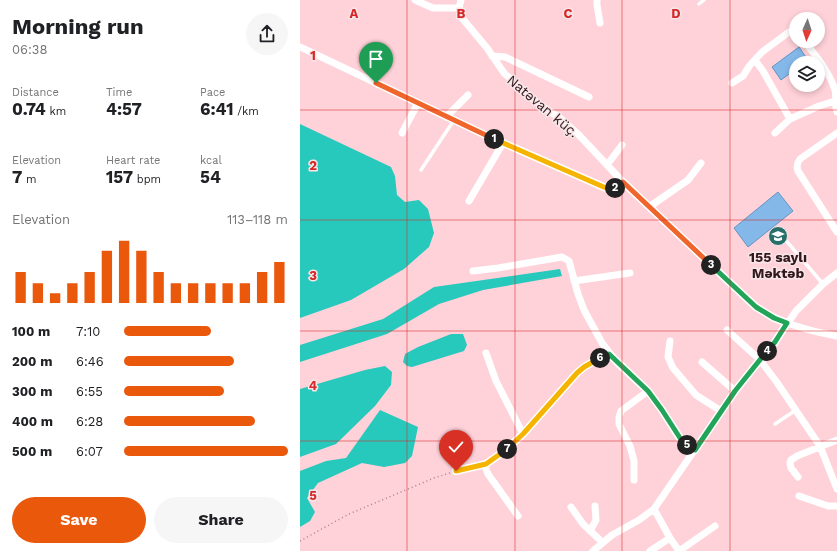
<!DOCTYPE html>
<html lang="en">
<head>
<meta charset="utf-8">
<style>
	:root { --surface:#fff; --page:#f6f6f6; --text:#202124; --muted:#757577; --accent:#ea580c }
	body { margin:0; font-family:"Work Sans",sans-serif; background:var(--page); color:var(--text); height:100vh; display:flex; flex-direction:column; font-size:15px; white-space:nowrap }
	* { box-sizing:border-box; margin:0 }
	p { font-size:13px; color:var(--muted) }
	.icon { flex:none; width:22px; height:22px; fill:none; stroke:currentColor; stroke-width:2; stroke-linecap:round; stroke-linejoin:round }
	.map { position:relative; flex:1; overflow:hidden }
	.panel { display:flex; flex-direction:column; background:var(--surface); width:300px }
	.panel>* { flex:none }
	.needle { width:26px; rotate:183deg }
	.fabs { position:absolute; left:489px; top:12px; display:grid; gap:8px }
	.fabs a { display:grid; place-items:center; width:36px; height:36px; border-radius:50%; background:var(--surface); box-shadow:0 2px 6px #0003; font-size:20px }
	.pin { position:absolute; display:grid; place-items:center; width:34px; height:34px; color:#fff; margin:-41px -17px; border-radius:50% 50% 50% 0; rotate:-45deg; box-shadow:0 0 4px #0007 }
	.pin .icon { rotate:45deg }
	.km { position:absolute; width:20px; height:20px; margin:-10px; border-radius:50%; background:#222; color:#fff; font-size:11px; line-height:20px; text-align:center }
	.round { display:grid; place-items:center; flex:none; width:42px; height:42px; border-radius:21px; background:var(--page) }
	.overview { display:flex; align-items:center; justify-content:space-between; height:68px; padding:0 12px }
	h1 { font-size:22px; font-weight:700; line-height:30px }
	.figures { display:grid; grid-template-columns:repeat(3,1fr); gap:6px; height:68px; padding:4px 12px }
	.figures div { display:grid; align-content:center }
	.figures b { font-size:17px; font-weight:700 }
	.figures small { font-size:11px; font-weight:400 }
	.figures p { font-size:11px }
	.chart { height:112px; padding:8px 12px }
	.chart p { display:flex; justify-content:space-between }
	.chart svg { width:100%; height:72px; margin-top:4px; stroke:var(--accent); stroke-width:6 }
	.action { display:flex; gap:8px; margin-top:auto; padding:8px 12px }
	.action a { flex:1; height:46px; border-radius:24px; background:var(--accent); color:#fff; font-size:16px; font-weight:700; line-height:46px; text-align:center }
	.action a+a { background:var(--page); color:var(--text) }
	ul { padding:0 12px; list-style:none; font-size:13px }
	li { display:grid; grid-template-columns:64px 48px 1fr; align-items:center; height:30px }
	li i { height:10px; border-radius:5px; background:var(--accent) }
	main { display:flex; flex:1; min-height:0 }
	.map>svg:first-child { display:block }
	.water { fill:#27c9bd }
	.building { fill:#84b8e8; stroke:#6395c3 }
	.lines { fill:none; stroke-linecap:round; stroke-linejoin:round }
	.path { stroke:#a98289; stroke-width:1.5; stroke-dasharray:1 3; stroke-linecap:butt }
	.lane { stroke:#fff; stroke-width:3.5 }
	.street { stroke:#fff; stroke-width:7 }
	.split-1-casing { stroke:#fff; stroke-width:8 }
	.split-2-casing { stroke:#fff; stroke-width:8 }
	.split-3-casing { stroke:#fff; stroke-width:8 }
	.split-4-casing { stroke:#fff; stroke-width:8 }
	.split-5-casing { stroke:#fff; stroke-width:8 }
	.split-6-casing { stroke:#fff; stroke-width:8 }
	.split-7-casing { stroke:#fff; stroke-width:8 }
	.split-8-casing { stroke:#fff; stroke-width:8 }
	.split-1 { stroke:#f0652b; stroke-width:5 }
	.split-2 { stroke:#f5b400; stroke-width:5 }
	.split-3 { stroke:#f0652b; stroke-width:5 }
	.split-4 { stroke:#22a559; stroke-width:5 }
	.split-5 { stroke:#22a559; stroke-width:5 }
	.split-6 { stroke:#22a559; stroke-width:5 }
	.split-7 { stroke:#f5b400; stroke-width:5 }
	.split-8 { stroke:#f5b400; stroke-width:5 }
	.grid { fill:none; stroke:#d62828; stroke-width:1; stroke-opacity:0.55 }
	.labels { text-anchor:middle; stroke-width:3; stroke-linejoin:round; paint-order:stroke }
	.street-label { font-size:14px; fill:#33171d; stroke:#f7e7e9 }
	.poi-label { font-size:14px; font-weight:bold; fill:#33171d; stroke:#f7e7e9 }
	.grid-label { font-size:13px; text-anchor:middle; font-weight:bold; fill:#d62828; stroke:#f7e7e9; stroke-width:3; stroke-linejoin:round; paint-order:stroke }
</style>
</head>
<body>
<main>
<section class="panel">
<div class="overview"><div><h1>Morning run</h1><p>06:38</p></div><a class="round"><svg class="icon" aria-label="share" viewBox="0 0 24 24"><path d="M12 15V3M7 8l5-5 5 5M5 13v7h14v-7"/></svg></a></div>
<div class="figures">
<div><p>Distance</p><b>0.74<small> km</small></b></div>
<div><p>Time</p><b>4:57</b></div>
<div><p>Pace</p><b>6:41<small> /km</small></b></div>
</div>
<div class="figures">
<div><p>Elevation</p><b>7<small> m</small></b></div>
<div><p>Heart rate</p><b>157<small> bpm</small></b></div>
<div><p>kcal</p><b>54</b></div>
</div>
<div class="chart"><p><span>Elevation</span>113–118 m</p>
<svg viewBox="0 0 160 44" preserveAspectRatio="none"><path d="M5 44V25M15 44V32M25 44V38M35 44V32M45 44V25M55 44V12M65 44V6M75 44V12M85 44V25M95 44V32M105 44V32M115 44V32M125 44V32M135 44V32M145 44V25M155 44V19"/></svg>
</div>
<ul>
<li><b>100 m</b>7:10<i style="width:53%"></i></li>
<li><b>200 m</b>6:46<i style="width:67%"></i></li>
<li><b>300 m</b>6:55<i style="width:61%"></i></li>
<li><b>400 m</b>6:28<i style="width:80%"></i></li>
<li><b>500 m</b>6:07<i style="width:100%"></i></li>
</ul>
<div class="action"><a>Save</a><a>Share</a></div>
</section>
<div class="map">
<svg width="537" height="551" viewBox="0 0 537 551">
	<rect width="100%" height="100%" fill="#ffd1d8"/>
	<path class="water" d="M0,124l91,43 4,9 2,19 8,7 14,-2 9,9 6,24 -5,14 -25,22 -53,31 -51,18z
		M260,269l2,7 -79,14 -44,14 -52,30 -87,28v-17l83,-26 51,-32z
		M151,334h12l4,11 -3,6 -52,16 -5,-1 -4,-4 2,-8 13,-7z
		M85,366l7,6 -1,13 -16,21 -39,38 -36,13v-68l65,-19z
		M80,410l38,17 -6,29 -7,7 -21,4 -22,-4 -44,20 -11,15 8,14 -5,9 -10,6v-56l26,-10 20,-3z"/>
	<path class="building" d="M499,47l9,13 -4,3h-8v6l-15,11 -9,-13z
		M478,192l15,19 -45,36 -14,-19z"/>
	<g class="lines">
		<path class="path" d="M0,541l49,-27 85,-36 22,-7 22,-5"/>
		<path class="lane" d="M399,4l5,-4
			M493,81l3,-2
			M121,170l33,-50
			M483,237l40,47
			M475,424l21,-14"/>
		<path class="street" d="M115,0l18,8h26
			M161,0l-2,8 3,10 25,30 17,25 36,32 20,13 18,16 45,48 133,125c24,16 52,24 81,29
			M297,0v5l3,18
			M504,41c12,15 25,30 31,49 2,7 -1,14 2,22
			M0,47l181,86 125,55 7,1 10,-7
			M192,56l13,1 84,40
			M455,60l8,11 27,48 29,-13 16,-5
			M432,83l11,-7 7,-11 12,-13 27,-20 7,1
			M146,117l22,-22
			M102,133l16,-30
			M475,133l15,-14
			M537,133l-37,26c-3,4 -4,7 -2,12l39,61
			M307,165l15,-20
			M169,201l34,-58
			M349,207l39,-27 13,-17
			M173,271l25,-3 64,-11 7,4 9,33 6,16 18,33 17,22 29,26 14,19 17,28 16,11
			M274,281l56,-8
			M427,330l33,30 16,21 44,65 17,43
			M370,341l-2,16 5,11 23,27 25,16
			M186,353l10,28 27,53
			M402,362l33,29
			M498,477l-7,-9 -1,-5 1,-3 6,-4 40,-16
			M334,480v-19l-4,-15 -11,-22v-7l2,-6 27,-20
			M499,496l29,10h9
			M271,507l12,17 19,18
			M354,509l16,29 9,13
			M218,516l-30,-42 -2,-5v-5l18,-12 19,-18 54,-61 7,-6 25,-13
			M290,531l6,-11 -1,-14
			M293,551l19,-16 27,-15 15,-11 81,-118 40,-49 21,-31 27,-27 14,-11
			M350,551l20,-13
			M379,551l36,-25"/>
	</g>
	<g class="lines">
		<g class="split-1-casing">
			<path id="split-1" d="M76,83l118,56"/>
		</g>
		<g class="split-2-casing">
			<path id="split-2" d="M194,139l112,49h9"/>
		</g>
		<g class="split-3-casing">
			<path id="split-3" d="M315,188l8,-6 88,83"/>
		</g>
		<g class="split-4-casing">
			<path id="split-4" d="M411,265l45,42 18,11 13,5 -12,19 -8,9"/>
		</g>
		<g class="split-5-casing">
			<path id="split-5" d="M387,445l8,5 40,-59 32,-40"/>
		</g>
		<g class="split-6-casing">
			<path id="split-6" d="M300,358l9,-4 39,37 14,19 18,28 7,7"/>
		</g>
		<g class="split-7-casing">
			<path id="split-7" d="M207,449l16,-15 54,-61 7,-6 16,-9"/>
		</g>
		<g class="split-8-casing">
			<path id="split-8" d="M156,471l30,-7 21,-15"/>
		</g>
		<use href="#split-1" class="split-1"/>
		<use href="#split-2" class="split-2"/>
		<use href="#split-3" class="split-3"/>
		<use href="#split-4" class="split-4"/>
		<use href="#split-5" class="split-5"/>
		<use href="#split-6" class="split-6"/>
		<use href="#split-7" class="split-7"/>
		<use href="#split-8" class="split-8"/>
	</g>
	<path class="grid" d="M107,0v551M215,0v551M322,0v551M430,0v551M0,110h537M0,220h537M0,331h537M0,441h537"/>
	<defs>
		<g id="school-disc" transform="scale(1)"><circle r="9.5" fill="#27706a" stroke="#f7e7e9"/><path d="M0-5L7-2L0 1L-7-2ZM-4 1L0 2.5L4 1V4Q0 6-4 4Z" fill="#fff"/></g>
	</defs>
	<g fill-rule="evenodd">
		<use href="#school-disc" x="478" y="236"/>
	</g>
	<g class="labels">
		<g class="street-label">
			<text transform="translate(243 106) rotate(40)" y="5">Natəvan küç.</text>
		</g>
		<g class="poi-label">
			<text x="478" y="262">155 saylı<tspan x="478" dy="16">Məktəb</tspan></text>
		</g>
	</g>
	<g class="grid-label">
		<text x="54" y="18">A</text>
		<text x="161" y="18">B</text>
		<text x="268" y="18">C</text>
		<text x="376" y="18">D</text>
		<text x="13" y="60">1</text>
		<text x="13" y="170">2</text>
		<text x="13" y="280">3</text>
		<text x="13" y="390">4</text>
		<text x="13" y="500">5</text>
	</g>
</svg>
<div class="fabs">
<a><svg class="needle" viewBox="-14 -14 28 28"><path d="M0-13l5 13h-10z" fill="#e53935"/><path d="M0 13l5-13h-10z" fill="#757577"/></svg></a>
<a><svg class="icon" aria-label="layers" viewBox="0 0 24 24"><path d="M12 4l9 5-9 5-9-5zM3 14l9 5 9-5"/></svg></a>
</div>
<div class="pin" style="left:76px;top:83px;background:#1e9e55"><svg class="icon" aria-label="arrive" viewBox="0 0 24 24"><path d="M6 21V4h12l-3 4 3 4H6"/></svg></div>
<div class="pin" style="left:156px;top:471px;background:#d93025"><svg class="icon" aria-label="check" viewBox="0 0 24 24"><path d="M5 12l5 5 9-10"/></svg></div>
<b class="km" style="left:194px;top:139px">1</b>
<b class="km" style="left:315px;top:188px">2</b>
<b class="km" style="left:411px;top:265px">3</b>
<b class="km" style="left:467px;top:351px">4</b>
<b class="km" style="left:387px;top:445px">5</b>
<b class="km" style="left:300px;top:358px">6</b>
<b class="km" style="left:207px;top:449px">7</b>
</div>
</main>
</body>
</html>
